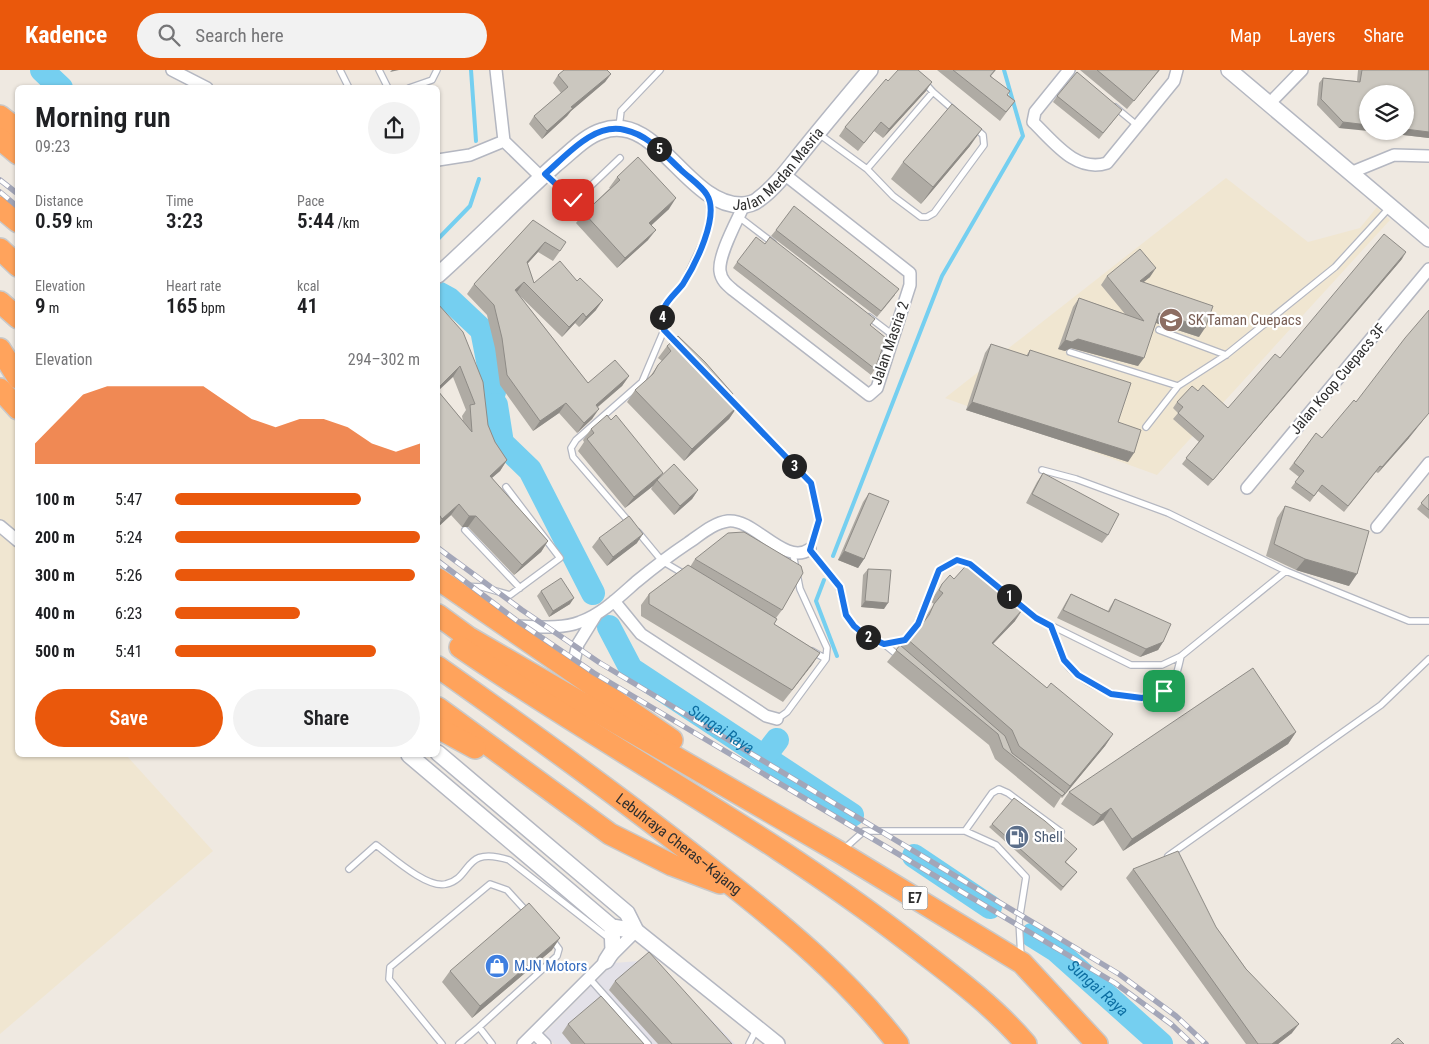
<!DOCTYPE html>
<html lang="en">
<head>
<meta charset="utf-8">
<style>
	:root { --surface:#fff; --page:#f2f2f2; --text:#202124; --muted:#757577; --accent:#ea580c }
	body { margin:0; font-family:"Roboto Condensed",sans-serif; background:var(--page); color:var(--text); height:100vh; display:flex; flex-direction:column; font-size:19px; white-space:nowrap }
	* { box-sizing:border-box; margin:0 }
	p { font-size:16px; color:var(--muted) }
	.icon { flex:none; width:28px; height:28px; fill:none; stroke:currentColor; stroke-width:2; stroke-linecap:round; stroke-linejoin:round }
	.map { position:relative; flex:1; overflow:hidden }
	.panel { position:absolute; left:15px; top:15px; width:425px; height:672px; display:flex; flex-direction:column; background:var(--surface); border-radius:8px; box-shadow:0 1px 4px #0004 }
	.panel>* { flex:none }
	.controls { position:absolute; left:1359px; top:15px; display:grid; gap:10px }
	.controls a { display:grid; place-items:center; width:55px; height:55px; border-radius:50%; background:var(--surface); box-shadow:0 1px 4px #0004; font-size:25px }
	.pin { position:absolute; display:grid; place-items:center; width:42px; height:42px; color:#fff; margin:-21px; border-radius:10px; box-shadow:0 2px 8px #0006 }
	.km { position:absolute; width:25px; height:25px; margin:-12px; border-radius:50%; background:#222; color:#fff; font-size:14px; line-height:25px; text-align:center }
	.round { display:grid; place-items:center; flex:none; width:52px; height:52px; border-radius:26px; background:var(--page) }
	.head { display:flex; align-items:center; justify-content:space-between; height:85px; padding:0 20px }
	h1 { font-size:28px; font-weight:600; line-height:38px }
	.stats { display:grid; grid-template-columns:repeat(3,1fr); gap:8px; height:85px; padding:5px 20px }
	.stats div { display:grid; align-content:center }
	.stats b { font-size:21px; font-weight:600 }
	.stats small { font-size:14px; font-weight:400 }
	.stats p { font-size:14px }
	.chart { height:140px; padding:10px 20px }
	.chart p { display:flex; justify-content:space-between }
	.chart svg { width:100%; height:90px; margin-top:5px; fill:var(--accent); opacity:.7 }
	.button { display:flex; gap:10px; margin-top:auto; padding:10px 20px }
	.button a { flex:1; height:58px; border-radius:30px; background:var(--accent); color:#fff; font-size:20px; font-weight:600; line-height:58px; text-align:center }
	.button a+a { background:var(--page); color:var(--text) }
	ul { padding:0 20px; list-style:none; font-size:16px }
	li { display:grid; grid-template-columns:80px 60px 1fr; align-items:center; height:38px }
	li i { height:12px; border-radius:6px; background:var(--accent) }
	header { display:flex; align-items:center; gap:30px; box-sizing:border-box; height:70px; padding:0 25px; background:var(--accent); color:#fff }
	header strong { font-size:24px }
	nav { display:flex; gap:28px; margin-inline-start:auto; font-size:18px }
	.search { width:350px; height:45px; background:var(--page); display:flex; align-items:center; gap:12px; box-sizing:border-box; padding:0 18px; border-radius:28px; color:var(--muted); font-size:19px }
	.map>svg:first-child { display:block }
	.industrial { fill:#e3e1e8 }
	.education { fill:#f0e6d1 }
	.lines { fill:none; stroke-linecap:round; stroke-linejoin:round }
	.stream { stroke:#75cff0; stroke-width:4 }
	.river { stroke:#75cff0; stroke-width:24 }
	.service-casing { stroke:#b4b7c1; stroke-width:8 }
	.minor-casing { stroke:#b4b7c1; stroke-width:14 }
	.tertiary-casing { stroke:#b4b7c1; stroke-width:18 }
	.motorway-casing { stroke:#c9c9c9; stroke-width:24 }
	.path { stroke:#c9c9c9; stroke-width:2.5; stroke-dasharray:4 2.5; stroke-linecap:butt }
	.service { stroke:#fff; stroke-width:5.5 }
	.minor { stroke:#fff; stroke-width:11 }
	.tertiary { stroke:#fff; stroke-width:15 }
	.motorway { stroke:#ffa35c; stroke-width:21 }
	.rail-casing { stroke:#a3a6b8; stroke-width:5.5 }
	.rail { stroke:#fff; stroke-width:4; stroke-dasharray:11; stroke-linecap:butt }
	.wall { fill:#afaba4 }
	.shaded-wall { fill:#8e8b86 }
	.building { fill:#cbc7bf; stroke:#8e8b86 }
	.route-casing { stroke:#fff; stroke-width:10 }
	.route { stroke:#1a73e8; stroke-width:6 }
	.labels { text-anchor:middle; stroke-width:4.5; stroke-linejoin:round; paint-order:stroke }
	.shield { fill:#fff; stroke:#6d6d6d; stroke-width:1 }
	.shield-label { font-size:14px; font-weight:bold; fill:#2e2e2e }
	.street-label { font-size:15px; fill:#2e2e2e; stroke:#fff }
	.education-label { font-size:15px; fill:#785e54; stroke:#fff; text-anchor:start }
	.service-label { font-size:15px; fill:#4e5e75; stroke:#fff; text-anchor:start }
	.shop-label { font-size:15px; fill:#366cbe; stroke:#fff; text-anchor:start }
	.water-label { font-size:16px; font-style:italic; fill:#0d6fa3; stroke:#fff }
</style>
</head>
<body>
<header>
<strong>Kadence</strong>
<div class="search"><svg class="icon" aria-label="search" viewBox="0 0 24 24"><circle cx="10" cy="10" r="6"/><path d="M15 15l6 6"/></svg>Search here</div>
<nav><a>Map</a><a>Layers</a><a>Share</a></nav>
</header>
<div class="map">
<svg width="1429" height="974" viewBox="0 0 1429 974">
	<rect width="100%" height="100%" fill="#efe9e1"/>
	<path class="industrial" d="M652,890l83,84h-181l-10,-10 70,-71z"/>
	<path class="education" d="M1226,108l82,64 52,-14 17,-21 13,13 -233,255 -212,-77z
		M0,326l18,25v334h108l87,96 -213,183z"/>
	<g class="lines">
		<path class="stream" d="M471,0l5,71
			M438,169l32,-33 9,-27
			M833,486l109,-280 81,-140 -19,-66
			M824,510l-8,21 21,55"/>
		<g class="river">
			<path d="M42,0l19,18"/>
			<path d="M438,223l11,6 33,31 12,62"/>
			<path d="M496,335l6,38 28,27 63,123"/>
			<path id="s1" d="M609,557l22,42 221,146"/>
			<path d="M764,687l13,-17"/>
			<path d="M914,786l76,51"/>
			<path id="s2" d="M1032,865l24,15 105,94"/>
		</g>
		<g class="service-casing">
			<path id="service" d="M340,0l9,18
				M379,0l9,18
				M913,0l20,22 22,19
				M409,18l23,-8 5,-10
				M1115,37l23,19
				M619,57l2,-16 39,-41
				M819,64l48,35 26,27 28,21h6l7,-4 50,-68 -1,-10 -8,-7
				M867,99l66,-77
				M545,104l25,25 6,1 44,-42
				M739,147l34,26
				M869,247l25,19
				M1159,260l67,25
				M1070,282l108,34
				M1146,357l32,-41 48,-31 109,-88 55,-60
				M1042,400l34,9 92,34 118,58 123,50h20
				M630,453l-57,-66 -2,-9 5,-8 66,-58 22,-52 -3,-11 3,-12 20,-25 22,-46 5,-20 -3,-21
				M465,460l55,58
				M638,462l24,29 22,13
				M810,479l29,38 7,28 8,11 12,10 18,8 21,-4 12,-16 22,-54 18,-10 16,6
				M460,516l22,1 28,8 50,-37 -54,-71
				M1006,523l30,25 95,47h31l19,-9 105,-85
				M1051,556c4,10 7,23 12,33 14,26 76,52 102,32 11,-9 13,-22 16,-35
				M884,574l16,13
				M812,581l14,8
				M777,649l10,-7 39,-53 1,-11 -27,-59 -7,-35
				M965,761l27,-38 7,-4 9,4 53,39
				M844,779l20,-18h101l31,14 30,32 -7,44 2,36
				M1168,786l213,-151 48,-46
				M349,799l27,-24c15,11 51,44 70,39 27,-6 16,-39 63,-24l101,79
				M589,908l59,66
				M479,957l78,-71 2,-7 -8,-11
				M442,974l-53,-65 1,-12 100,-83 17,6 21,23
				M459,974l20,-17 13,17
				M749,974l8,-16"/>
		</g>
		<g class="minor-casing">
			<path id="minor" d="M172,0l35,18
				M496,0l8,71 37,36
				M1069,0l-34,42 -2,10c21,20 43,51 74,41l67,-82 3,-11
				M1269,34l33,-34
				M438,90l32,-5 34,-14
				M1350,103l44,-18 35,1
				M744,135c-7,16 -26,50 -24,66 1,9 7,14 13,19l136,105 8,-7 33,-103v-12l-126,-99
				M1247,418l182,-219
				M0,456l18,15
				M1377,457l52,-64
				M614,531l27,33 125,82 11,3
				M512,556c21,0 48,4 68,-4 22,-8 39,-25 56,-40 17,-14 34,-27 52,-39 12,-8 25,-20 40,-22 26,-3 57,46 82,28
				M572,599l6,-25 18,-29
				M534,963l11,11
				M523,974l113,-113"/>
		</g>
		<g class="tertiary-casing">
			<g id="tertiary">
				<path d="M1229,0l200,169"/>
				<path id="s3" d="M438,205c40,-36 78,-75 118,-111 14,-11 29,-28 46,-33 55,-20 85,75 140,74 5,0 13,-2 17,-6 19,-14 33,-35 48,-53 21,-26 42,-51 63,-76"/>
				<path d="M438,683l189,160 9,18 141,113"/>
				<path d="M409,685l203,172 24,4"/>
				<path d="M606,891l7,-11 -1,-23"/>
			</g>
		</g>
		<g class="motorway-casing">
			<g id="motorway">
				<path d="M0,46l18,14"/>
				<path d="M0,69l18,15"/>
				<path d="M0,137l18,15"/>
				<path d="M0,179l18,17"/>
				<path d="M0,232l18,16"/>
				<path d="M0,279l18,29"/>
				<path d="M0,319l18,20"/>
				<path d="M438,509l234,161"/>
				<path d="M438,545l30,22 373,216 181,110 75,81"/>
				<path d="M460,577c148,102 308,185 449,295 40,31 84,63 117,102"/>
				<path id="s4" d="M438,597c95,67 191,136 282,209 64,50 128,103 178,168"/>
				<path d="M438,638l172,126 62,31 48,18"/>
				<path d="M438,658l37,20"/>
			</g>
		</g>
		<path class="path" d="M727,326l84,87 8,37 -5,17"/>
		<use href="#service" class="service"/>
		<use href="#minor" class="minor"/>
		<use href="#tertiary" class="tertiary"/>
		<use href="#motorway" class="motorway"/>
		<g class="rail-casing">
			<path id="rail" d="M0,110l18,14
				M0,122l18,15
				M438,478l84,62 78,53 519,311 57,42 30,28
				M438,491l78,59 78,53 521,310 56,41 21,20"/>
		</g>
		<use href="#rail" class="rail"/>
	</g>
	<path class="wall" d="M937,0h59l-5,6 17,19 7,6 -15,20z
		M1080,0h80l-33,39z
		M1358,0h71v68l-60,-7h36l-66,-3 -22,-23 2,-22 4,-5 34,3z
		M611,4l-6,8 -34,29 -4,5 -25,23 -13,-15 5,-8 27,-23 -8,-10 5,-8z
		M888,11l38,10 -43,47 -9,-7 -16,20 -19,-15 6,-9z
		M1057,26l61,19 -19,24 -46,-37z
		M970,76l-49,58 -30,-25 12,-17z
		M617,107l52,32 -18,16 -3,15 -31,28 -41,-45 8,-10 26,-25h-1z
		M533,150l27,31 -7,10 -15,-9 -11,12 7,19 62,27 -17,17 -4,-4 -13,14 -43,-42 69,88 41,-7 -7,10 -24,21 -6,12 -15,14 -18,-20 -26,18 -33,-46 -5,-37 -8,-33 -20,-21 7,-10z
		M776,160l119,65 -18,22 -106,-81z
		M1402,189l-194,227 -26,-22 17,-22 -26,-23 5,-6 -5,-5 4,-6 21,-11 30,17 52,-50z
		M737,192l133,63 5,44 -4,6 -138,-107z
		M1107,206l43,1 -7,5 56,55 -43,-14 -18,43 -67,-18 -6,3 -7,-2 15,-42 6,-9 46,16 -24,-29z
		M438,234l57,138 12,18 -7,11 -8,7 56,63 -7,11 -27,23 -46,-48h-6l-11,-12 -13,12v-136l25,30 -1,-5 4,-6 -13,-33z
		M991,274l35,12 4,-6 88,72 10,40 -162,-52 19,-57z
		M667,276l62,53 8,8 -8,12 -45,42 -57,-59 8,-12 14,-12 9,-13 4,-4 -4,-3z
		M591,359l68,50 39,11 -6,9 -18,16 -23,-26 2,-3 -28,22 -47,-57 6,-9 -1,-2z
		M1316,363l6,5h87l-31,35 -2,-1 -32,40 -26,-21 -8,11 -19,-14 8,-11 -10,-8z
		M1043,403l65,62 -6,8 -76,-40 11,-21z
		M869,423l-5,66 -6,9 -20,-8 25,-58z
		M1429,424v25l-12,-10z
		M1285,436l64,80 -53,-16 -30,-14 11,-38z
		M599,468l38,5 -30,23 -15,-19z
		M695,489l87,51 -6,8 -2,6 46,29 -37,49 -142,-86v-11l8,-11 41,-27z
		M868,499l16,40 -23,-2 2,-32z
		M954,509l61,42 -22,23 54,44 66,46 -8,12 -43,52 -1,-1 -7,11 -59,-49 -6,-14 -102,-83 19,-24 11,-7 5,-6 4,-9 8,-12 -3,-2 3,-6 8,-12z
		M541,521l29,13 -21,13 -12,-21z
		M1071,524l37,17 2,-4 5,-8 48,43 -5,8 -18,7 -83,-39 9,-16z
		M1296,662l-8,12 -165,107 -20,-31 -10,6 -32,-22 8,-12z
		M992,754l85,25 -11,13 11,10 -16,19 -72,-64z
		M1133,799l83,58 76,106 -14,11h-32l-120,-166z
		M552,880l-80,68 -30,-36 8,-11z
		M615,911l117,63h-74l-49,-54z
		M568,954l76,20h-73l-9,-11z"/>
	<path class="shaded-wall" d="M392,0h7l-9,2z
		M611,4l-6,8 -34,29 -4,5 -25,23 5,-8 24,-24z
		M932,12l-6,9 -43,47 6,-9z
		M1343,52l25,3v6l-29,-3z
		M982,59l-12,17 -49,58 12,-17z
		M1405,59l24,3v6l-60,-7h36z
		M676,128l-7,11 -27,25 7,-11z
		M656,160l-8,10 -31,28 8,-10z
		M545,172l-7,10 -18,20 7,-10z
		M1406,182l-4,7 -194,227 5,-6z
		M1156,198l-6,9 -16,13 6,-9z
		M524,212l-7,10 -2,-2z
		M603,230l-7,10 -17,17 7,-10z
		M583,243l-8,10 -13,14 7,-10z
		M1159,243l46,15 -6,9 -46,-15z
		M1078,269l66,19 -6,8 -67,-18 -6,3 -7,-2 7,-9z
		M460,296l-7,11 -15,14v-3z
		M629,306l-7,10 -34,29 8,-10z
		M972,332l162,51 -6,9 -162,-52z
		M566,333l-7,10 -26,18 7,-10z
		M737,337l-8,12 -45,42 8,-12z
		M599,339l-7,10 -15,14 7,-10z
		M1429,343l-20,25 -31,35 4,-6z
		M507,390l-7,11 -18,15 8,-10z
		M663,403l-10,13 -28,22 9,-11z
		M698,420l-6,9 -18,16 6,-9z
		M459,434l-8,11 -13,12v-1l4,-7z
		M469,446h7l-8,11h-6z
		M643,464l-6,9 -30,23 6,-9z
		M548,471l-7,11 -27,23 8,-10z
		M844,481l20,8 -6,9 -20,-8z
		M1305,489l52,15 -8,12 -53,-16z
		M574,528l-4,6 -21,13 4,-6z
		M865,531l23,2 -4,6 -23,-2z
		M1023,539l-8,12 -32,33 9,-11z
		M1163,572l-5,8 -18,7 6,-8z
		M820,583l-8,12 -29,37 9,-12z
		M1296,662l-8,12 -165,107 9,-12z
		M1113,664l-8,12 -43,52 8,-12z
		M1111,738l-8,12 -10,6 8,-11z
		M560,868l-8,12 -80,68 8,-12z
		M1299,954l-7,9 -14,11h-6z"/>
	<path class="building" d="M564,0h43l4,4 -40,33 2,1 -26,23 -13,-15 34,-29 -10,-12z
		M898,0h20l14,12 -43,47 -8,-7 -17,21 -19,-16 41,-48 2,2z
		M953,0h42l-5,6 20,15 -3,4 8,6 -9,11z
		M1097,0h62l-25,31z
		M1362,0h67v62l-24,-3v-35h-37v31l-25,-3 -22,-23 2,-21 37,4z
		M1077,2l45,38 -19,23 -46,-37z
		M952,34l30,25 -49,58 -30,-25z
		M638,87l38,41 -27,25 7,7 -31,28 -41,-45 36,-33 -3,-3z
		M794,136l105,83 -18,22 -105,-81z
		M533,150l33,22 -6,9 -15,-9 -18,20 7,21 26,-22 17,20 3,-3 23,22 -17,17 -3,-4 -14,14 -45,-45 -9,8 73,93 27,-23 14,16 -33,29 3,4 -15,14 -18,-20 -26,18 -33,-46 -5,-37 -8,-33 -20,-21z
		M1384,164l22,18 -193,228 -27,-22 18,-22 -26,-23 5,-6 -6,-5 15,-16 6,5 5,-6 25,23 47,-54 5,4z
		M756,167l9,7 5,-7 105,82 -5,6 16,13 -11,31 -138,-107z
		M1140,179l16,19 -16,13 73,25 -8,22 -46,-15 -15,45 -66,-19 -6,3 -7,-2 14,-42 65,23 -37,-45z
		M438,234l25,28 20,50 5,43 7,17 12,18 -17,16 58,65 -26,24 -46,-49h-7l-10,-12 -17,15 -4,-6v-122l34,41 -2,-27 5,-1 -15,-38 -22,22z
		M1429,240v103l-47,54 -2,-1 -32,40 -26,-21 -8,11 -19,-14 9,-11 -10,-8 22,-30 6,5 32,-38 2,2 49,-64z
		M678,266l27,26 28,32 -4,5 8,8 -45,42 -57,-59 18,-16 5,-9 13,-14 -4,-5z
		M991,274l37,12 2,-6 101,33 -13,39 23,8 -7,23 -162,-51z
		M607,345l4,5 5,-5 47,58 -29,24 -47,-58 7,-6 -3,-4z
		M674,394l24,26 -18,16 -23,-26z
		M1043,403l76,41 -11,21 -76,-41z
		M869,423l20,8 -25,58 -20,-8z
		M1429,424v16l-8,-7z
		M1285,436l84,25 -12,43 -52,-15 -31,-15z
		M629,446l14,18 -30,23 -14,-19z
		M744,462l57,34 2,7 -21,37 -87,-51 33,-26z
		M971,490l52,49 -31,34 55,45 4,-5 62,51 -43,52 -51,-40 -7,-16 -106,-92 11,-7 12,-16 5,-11 9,-11 -4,-3 3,-6 8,-9 4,4z
		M688,495l89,54 -3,5 46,29 -28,37 -143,-86v-10z
		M868,499l23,1 -3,33 -23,-2z
		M561,508l13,20 -21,13 -12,-20z
		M1071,524l38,18 6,-13 56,25 -8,18 -17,7 -83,-39z
		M900,575l105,91 7,17 53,40 -3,3 -59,-48 -5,-14 -102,-84z
		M1253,598l43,64 -164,107 -21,-31 -10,7 -32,-23z
		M1014,728l31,23 32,28 -12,13 12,10 -14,15 -71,-63z
		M1178,781l38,76 30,42 53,55 -27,20h-14l-125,-175z
		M529,833l31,35 -80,68 -30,-35z
		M649,882l83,92h-60l-57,-63z
		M601,926l43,48h-59l-17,-20z
		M1398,968l6,6h-13z"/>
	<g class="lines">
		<g class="route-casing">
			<path id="route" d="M573,130l-28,-26c21,-18 49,-52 80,-44 23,5 38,23 55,39 8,8 22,17 27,26 13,21 -12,70 -24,89 -6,8 -15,15 -19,24 -3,8 -2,14 0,22l147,153 8,37 -9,30 30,37 6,28 8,11 12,10 18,8 21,-4 13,-16 21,-54 18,-10 13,4 66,54 15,8 13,34 14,15 33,19 31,4 22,-7"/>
		</g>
		<use href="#route" class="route"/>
	</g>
	<defs>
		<g id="school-disc" transform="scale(1.25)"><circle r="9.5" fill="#8d6e63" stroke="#fff"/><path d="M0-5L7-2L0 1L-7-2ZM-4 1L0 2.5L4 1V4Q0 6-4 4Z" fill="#fff"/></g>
		<g id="fuel-disc" transform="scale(1.25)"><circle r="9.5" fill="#5c6f8a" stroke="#fff"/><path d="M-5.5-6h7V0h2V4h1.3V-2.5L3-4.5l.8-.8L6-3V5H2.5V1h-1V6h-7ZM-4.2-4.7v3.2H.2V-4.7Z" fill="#fff"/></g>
		<g id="shop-disc" transform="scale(1.25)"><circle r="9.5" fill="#3f7fe0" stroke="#fff"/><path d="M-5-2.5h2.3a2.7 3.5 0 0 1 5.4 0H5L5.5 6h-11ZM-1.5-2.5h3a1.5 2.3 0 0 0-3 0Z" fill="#fff"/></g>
	</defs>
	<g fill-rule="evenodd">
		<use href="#school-disc" x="1171" y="250"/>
		<use href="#fuel-disc" x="1017" y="767"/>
		<use href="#shop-disc" x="497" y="896"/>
	</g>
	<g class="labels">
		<rect class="shield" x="902.5" y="816.5" width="25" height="23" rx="4"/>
		<g class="shield-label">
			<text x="915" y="833">E7</text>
		</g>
		<g class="street-label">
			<text dy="5" stroke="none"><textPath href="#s3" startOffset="436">Jalan Medan Masria</textPath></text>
			<text transform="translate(890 273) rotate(-71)" y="5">Jalan Masria 2</text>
			<text transform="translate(1338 309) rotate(-50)" y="5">Jalan Koop Cuepacs 3F</text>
			<text dy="5" stroke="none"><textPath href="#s4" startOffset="299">Lebuhraya Cheras–Kajang</textPath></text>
		</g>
		<g class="education-label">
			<text x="1188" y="255">SK Taman Cuepacs</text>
		</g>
		<g class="service-label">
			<text x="1034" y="772">Shell</text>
		</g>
		<g class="shop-label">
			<text x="514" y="901">MJN Motors</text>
		</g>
		<g class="water-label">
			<text dy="6" stroke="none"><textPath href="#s1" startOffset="156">Sungai Raya</textPath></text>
			<text dy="6" stroke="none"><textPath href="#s2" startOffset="85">Sungai Raya</textPath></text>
		</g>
	</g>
</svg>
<div class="controls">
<a><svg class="icon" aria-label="layers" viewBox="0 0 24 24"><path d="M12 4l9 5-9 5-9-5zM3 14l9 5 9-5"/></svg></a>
</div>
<div class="pin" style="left:1164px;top:621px;background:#1e9e55"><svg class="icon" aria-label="arrive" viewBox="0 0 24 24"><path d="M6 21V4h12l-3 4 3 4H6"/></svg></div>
<div class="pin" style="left:573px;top:130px;background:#d93025"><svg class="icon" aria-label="check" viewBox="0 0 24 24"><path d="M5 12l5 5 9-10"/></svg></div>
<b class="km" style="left:1009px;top:526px">1</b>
<b class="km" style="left:868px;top:567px">2</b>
<b class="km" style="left:794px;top:396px">3</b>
<b class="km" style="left:662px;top:247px">4</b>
<b class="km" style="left:659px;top:79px">5</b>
<section class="panel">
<div class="head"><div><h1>Morning run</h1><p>09:23</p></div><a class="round"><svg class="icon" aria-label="share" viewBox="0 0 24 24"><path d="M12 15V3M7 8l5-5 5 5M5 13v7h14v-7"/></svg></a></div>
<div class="stats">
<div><p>Distance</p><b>0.59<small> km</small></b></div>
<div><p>Time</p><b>3:23</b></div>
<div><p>Pace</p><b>5:44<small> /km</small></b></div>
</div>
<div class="stats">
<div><p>Elevation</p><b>9<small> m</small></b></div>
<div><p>Heart rate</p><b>165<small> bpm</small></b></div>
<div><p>kcal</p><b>41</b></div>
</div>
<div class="chart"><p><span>Elevation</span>294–302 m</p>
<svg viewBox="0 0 160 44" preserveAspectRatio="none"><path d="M0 44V34L10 22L20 10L30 6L40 6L50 6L60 6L70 6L80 14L90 22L100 26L110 22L120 22L130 26L140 34L150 38L160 34V44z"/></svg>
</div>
<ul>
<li><b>100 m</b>5:47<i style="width:76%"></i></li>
<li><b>200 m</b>5:24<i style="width:100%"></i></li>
<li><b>300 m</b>5:26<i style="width:98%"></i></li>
<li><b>400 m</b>6:23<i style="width:51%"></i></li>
<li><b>500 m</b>5:41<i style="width:82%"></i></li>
</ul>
<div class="button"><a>Save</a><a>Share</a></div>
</section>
</div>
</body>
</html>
